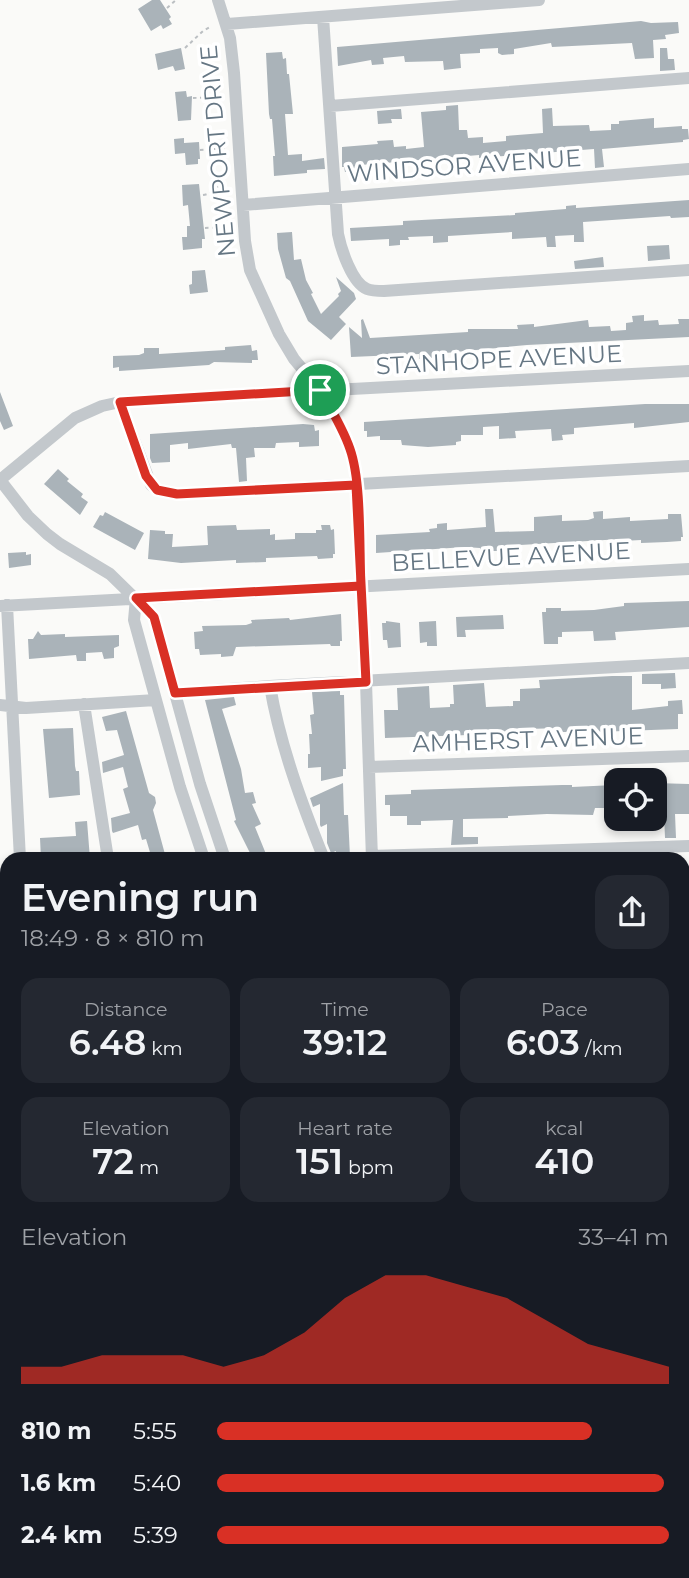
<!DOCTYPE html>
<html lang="en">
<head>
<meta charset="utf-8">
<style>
	:root { --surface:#171b24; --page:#242831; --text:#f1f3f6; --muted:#9ea1a6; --accent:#d93025 }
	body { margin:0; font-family:Montserrat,sans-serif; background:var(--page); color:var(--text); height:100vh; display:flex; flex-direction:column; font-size:26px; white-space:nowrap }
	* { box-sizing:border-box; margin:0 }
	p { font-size:23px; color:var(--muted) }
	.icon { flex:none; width:38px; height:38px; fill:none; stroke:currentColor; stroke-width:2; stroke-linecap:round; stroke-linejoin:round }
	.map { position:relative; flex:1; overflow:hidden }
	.side { position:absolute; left:0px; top:852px; width:690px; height:726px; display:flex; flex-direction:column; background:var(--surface); border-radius:21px 21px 0 0; box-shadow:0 4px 10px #0003 }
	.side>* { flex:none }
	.fabs { position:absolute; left:604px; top:768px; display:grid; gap:14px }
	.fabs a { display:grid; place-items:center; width:63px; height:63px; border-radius:14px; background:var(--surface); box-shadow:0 4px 10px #0003; font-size:35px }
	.pin { position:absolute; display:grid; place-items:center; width:60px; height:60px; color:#fff; margin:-30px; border:4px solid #fff; border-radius:50%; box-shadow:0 2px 7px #0007 }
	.round { display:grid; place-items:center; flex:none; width:74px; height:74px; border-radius:21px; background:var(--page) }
	.summary { display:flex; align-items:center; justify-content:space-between; height:119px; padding:0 21px }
	h1 { font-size:38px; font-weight:600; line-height:52px }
	.metrics { display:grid; grid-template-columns:repeat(3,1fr); gap:10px; height:119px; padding:7px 21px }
	.metrics div { display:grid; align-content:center; border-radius:18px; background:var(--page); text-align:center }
	.metrics b { font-size:35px; font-weight:600 }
	.metrics small { font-size:19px; font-weight:400 }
	.metrics p { font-size:19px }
	.chart { height:196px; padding:14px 21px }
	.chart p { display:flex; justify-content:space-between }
	.chart svg { width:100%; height:126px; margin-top:7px; fill:var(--accent); opacity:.7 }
	ul { padding:0 21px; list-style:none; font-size:23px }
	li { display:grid; grid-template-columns:112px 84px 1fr; align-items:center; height:52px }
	li i { height:18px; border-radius:9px; background:var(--accent) }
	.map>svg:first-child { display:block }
	.building { fill:#aab3b9 }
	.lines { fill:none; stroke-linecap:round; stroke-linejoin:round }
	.path { stroke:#bbbfc2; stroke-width:2; stroke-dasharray:3.5 3.5; stroke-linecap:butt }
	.minor { stroke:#c3c8cc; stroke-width:12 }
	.route-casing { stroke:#fff; stroke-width:14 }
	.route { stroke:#d93025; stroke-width:9 }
	.labels { text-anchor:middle; stroke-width:7; stroke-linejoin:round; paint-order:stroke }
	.street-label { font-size:24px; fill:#657683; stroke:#fff }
</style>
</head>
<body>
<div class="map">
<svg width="689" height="1578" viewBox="0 0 689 1578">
	<rect width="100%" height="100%" fill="#fafaf8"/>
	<path class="building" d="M152,0h8l11,17 -2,2 3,5 -9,5 -2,-4 -10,6 -13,-22z
		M641,21l10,2 27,-1 1,11 -14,2 1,4 -13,1 1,18 -19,1 -3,-16 -80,4 -1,-4 -37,6v5l-12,1 -4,-2v-5l-18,1v4l-20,1 1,14 -17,2 -1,-9 -38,1 -1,-6 -21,2 1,6 -12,1 -1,-5 -33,6 -1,-19z
		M181,48l4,21 -10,2 -2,-5 -15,4 -3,-16z
		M660,48h7l1,11h6l1,11 -15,1z
		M282,52l1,7 3,-1 1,16h2l4,40h-8l3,41 14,-1v7l22,-3 1,11 -18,1v3l-33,3 -1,-20h2l-3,-37h-2l-1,-5 -3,-61z
		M186,91l1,6 5,-1 -1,24 -13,1 -3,-29z
		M458,105l1,25h8l1,8 15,-1v6l23,-2v-5l37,-3 -1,-24 10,-1 1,18 36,-1 1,6 21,-1v-6h8v-3l35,-3v10l28,-2v3h6l1,10 -6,1v2l-81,7 2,18 -9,1 -1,-19 -115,9v-3l-118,10v5l-16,2 -1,-5h-2v-20l36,-3 -1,-3 16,-1 1,7 12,-1v3l18,-2 -3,-35 25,-2v-4z
		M401,109l1,10h-11l1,4 -14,1 -1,-13z
		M184,138v5l15,-1 1,17h-2v5l-12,1 -1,-12 -10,1 -1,-15z
		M199,184l6,55h-3v9l-19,2 -1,-13h5v-11h3l-2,-21 -5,1 -1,-21z
		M689,200v17l-18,1 -1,-2 -87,6 1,20h-10v-7l-19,1 1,11h-9l-1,-10 -34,2v-7l-64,4v6l-15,1v-7l-25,1 1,3h-9v5l-11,1v-7l-38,2 -1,-13 53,-3v-4l112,-6v-2l51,-4v-3l10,-1v3z
		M292,232l2,28 7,-1 5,21 7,13 -2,1 10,20 18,-18 -1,-2 3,-3 -5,-14 18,16 2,6 -17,18 7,7 -15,16 -23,-19 -18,-40 -4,-3 -8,-29 -1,-16z
		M669,245l1,14 -22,2 -1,-15z
		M603,257l1,10 -29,2 -1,-8z
		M205,270l3,22 -18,2 -1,-9 3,-1v-13z
		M644,315v6l14,-1 1,5 20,-1 -1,-5h11v18l-162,8 -92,9v4l-16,1v-5l-68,3 -2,-30 13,11 -1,-18 2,-1 7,19 98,-6v-3h50l-1,-4 17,-1v3l54,-7 1,7 21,-1 1,5 15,-1v-7l7,-1 -1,-6z
		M251,345l1,6 5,-1 1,10h-6v3l-38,-1 -5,3 -90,6v-4l-6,1v-12l26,-1 5,-2v-5h15v6l66,-4v-3z
		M0,392l13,34 -9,4 -4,-9z
		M645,404h44v18l-55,6v-5l-60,5v6l-12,1 1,5 -11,1 -1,-12 -36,2 1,7 -17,1v-13l-16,1v8h-22v6l-5,1v3l-28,2 -26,-2 -1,-5h-21v-4l-13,1v-6h-3v-9z
		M303,424l11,1 1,6 4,-1v16l-20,1v-5l-23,1 -1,5h-21l1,9 -9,1 1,23 -8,1 -3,-34h-4l-1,-4 -43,5v-6l-18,2v17l-18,1 -2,-5v-24z
		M58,469l11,10 -2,2 16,13 -2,3 7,5 -8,13 -36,-31z
		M485,509h8l2,23 39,-1v-14l28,-2v6l26,-1 6,-2 -1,-6 10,-1v8l27,-2v4l38,-2v-5h13l2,23h-2v4l-14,1 -26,1v-3l-19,1v-2l-102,6v3l-21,3h-19v-3l-15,-1 -89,6v-18l54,-3 -1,-3 8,-1v-4l10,-1v7l39,-3z
		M105,512l39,21 -9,17 -42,-23 7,-12 3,1z
		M236,525l1,5 33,-1v6l5,-1v6l20,-1v-6h21v-3h6l-1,-5h9l1,5 3,-1 1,25h-2v4l-15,1 -1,-3 -51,2v4l-30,1v-3l-55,3 -33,-4 2,-29 15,1v3h8l-1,13 36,-2 -1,-19z
		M26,552v3l5,-1v11l-22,3 -1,-15z
		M689,601v26l-74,5 1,8 -22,1 -1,-10 -31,1v5h-4v7h-14l-2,-32h4v-4h15v3l33,-1 30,-4v-3z
		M341,614l1,27h-2v5h-9l-1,-2 -94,3 -3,9 -12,1v-3l-21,1 -1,-6h-4l-1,-17 9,-1 -1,-5 44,-1 6,-2 -1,-3 38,-2 1,2z
		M503,615l1,14 -39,1 1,7h-9l-1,-20z
		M386,621l14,2 1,24 -13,1 -1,-8h-4l-1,-17h4z
		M436,621l1,25h-10v-4l-7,1 -1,-21z
		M38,631l3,4 24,-1v3l54,-2v11l-5,2v10l-10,1 -2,-7 -16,1v8h-9l-1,-6 -47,4 -1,-20h5z
		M675,673l1,15 -15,1v-5h-19v-10z
		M612,676h20v34l36,-4v-5l14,-1 1,14h-5v15l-81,3v-2h-26v2h-10v-4l-34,1v4l-142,5 -1,-28h14l-1,-22 32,-2 1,22 20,-1v-3h4l-1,-19 31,-2 2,24 27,-1v-5h7v-12l20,-1 -1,-8z
		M340,691v4h4l2,74h-3v7l-22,5v-14l-13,1v-14h2l-1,-20h3l-2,-19 4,-1 -2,-22z
		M234,697l2,8 -14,4 19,60 4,24 8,-1 3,11 -4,1 9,20 -6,3 11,27 -10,5h-3l-19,-38 2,-1 -31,-120z
		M126,711l23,82 6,4 1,6 -3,7 13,48 -5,1h-9l-6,-20 -4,1 -4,-15 -25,8 -1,-2 -1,-13 19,-5 -7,-24 5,-2 -5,-20 -20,6 -1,-11 22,-7 -7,-25 -11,1 -4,-14z
		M73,728l2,38 1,5h3l1,24 -31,3 -6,-69z
		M343,783l1,32h4l2,42h-4v2h-10v-8l-5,2 -4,-10v-19l-6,3 -1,-2v-21l-7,3 -3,-9z
		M654,783l35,1v30h-14l1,24h-11l-1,-24h-10z
		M562,785h10v2l43,-2 1,23h-21l-2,7 -46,-1 -39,2v2l-45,1v18h15v7l-27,1 2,-25 -32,1v4h-14v-9h-17v-11h-5v-10l26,-1v-4z
		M87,821l3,38h-49l-1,-21 36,-2 -1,-14z"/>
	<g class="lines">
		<path class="path" d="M167,8l9,-8
			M185,48l18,-17 7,-4
			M193,98l28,-1
			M200,150l25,-2
			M203,195c10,-1 14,-11 24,-13
			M205,228l26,-1"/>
		<path class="minor" d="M218,0l12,38 4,35 11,168 5,29 29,64 15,25 26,31 14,24 16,33 5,20 11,215 6,177
			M323,17l15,217c3,15 14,49 29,55 5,2 11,2 17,2l305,-21
			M227,24l312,-24
			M330,106l359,-28
			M243,205l446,-36
			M120,402l31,83 6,5 20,4 512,-28
			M0,480l75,-62 27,-12 23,-5 564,-30
			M0,480l28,36 19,18 13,10 50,30 44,43 46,167 25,75
			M136,598l-2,22 46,167 24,72
			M7,605l13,254
			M0,606l689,-37
			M270,686l419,-23
			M175,693l95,-7c10,59 32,118 54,173
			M84,704l24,155
			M0,705l26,3 130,-8
			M369,767l320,-11
			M371,856l318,-10
			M682,937h7
			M0,1004h7
			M682,1028h7
			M0,1109h7
			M682,1118h7
			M682,1208h7
			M0,1209h7
			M682,1271l7,6
			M0,1307l7,-1
			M682,1358l7,-7
			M682,1405l7,6
			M0,1406h7
			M682,1437l7,6
			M0,1503h7
			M682,1571l7,5
			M48,1572v6
			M396,1572v6
			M470,1578l187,-6"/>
	</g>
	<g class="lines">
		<g class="route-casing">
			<path id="route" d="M320,390l-200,12 26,74 11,14 20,4 179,-9 10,197 -191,11 -21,-76 -18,-19 225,-12c-2,-38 1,-103 -11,-137 -7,-21 -19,-40 -30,-59"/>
		</g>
		<use href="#route" class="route"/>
	</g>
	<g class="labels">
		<g class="street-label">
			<text transform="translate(218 151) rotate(-95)" y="8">NEWPORT DRIVE</text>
			<text transform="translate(464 166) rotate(-4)" y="8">WINDSOR AVENUE</text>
			<text transform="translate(499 360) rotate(-3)" y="8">STANHOPE AVENUE</text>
			<text transform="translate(511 557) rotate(-3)" y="8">BELLEVUE AVENUE</text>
			<text transform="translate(528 740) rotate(-2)" y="8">AMHERST AVENUE</text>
		</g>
	</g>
</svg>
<div class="fabs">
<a><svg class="icon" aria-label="locate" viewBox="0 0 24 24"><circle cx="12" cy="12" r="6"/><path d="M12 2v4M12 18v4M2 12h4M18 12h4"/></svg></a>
</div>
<div class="pin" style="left:320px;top:390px;background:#1e9e55"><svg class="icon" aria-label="arrive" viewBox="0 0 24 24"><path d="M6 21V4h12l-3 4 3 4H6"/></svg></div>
<section class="side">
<div class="summary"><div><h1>Evening run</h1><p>18:49 · 8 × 810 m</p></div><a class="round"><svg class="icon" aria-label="share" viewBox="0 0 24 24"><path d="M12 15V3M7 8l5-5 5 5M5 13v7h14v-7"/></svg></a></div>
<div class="metrics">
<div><p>Distance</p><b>6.48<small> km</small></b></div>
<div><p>Time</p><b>39:12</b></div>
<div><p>Pace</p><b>6:03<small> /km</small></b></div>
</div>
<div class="metrics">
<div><p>Elevation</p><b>72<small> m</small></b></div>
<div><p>Heart rate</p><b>151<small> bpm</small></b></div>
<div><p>kcal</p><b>410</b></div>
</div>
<div class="chart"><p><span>Elevation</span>33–41 m</p>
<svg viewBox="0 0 160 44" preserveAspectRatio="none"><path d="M0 44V38L10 38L20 34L30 34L40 34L50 38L60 34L70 26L80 14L90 6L100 6L110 10L120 14L130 22L140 30L150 34L160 38V44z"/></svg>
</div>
<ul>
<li><b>810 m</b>5:55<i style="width:83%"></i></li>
<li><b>1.6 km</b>5:40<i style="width:99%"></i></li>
<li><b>2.4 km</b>5:39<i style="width:100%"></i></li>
</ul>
</section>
</div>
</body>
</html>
